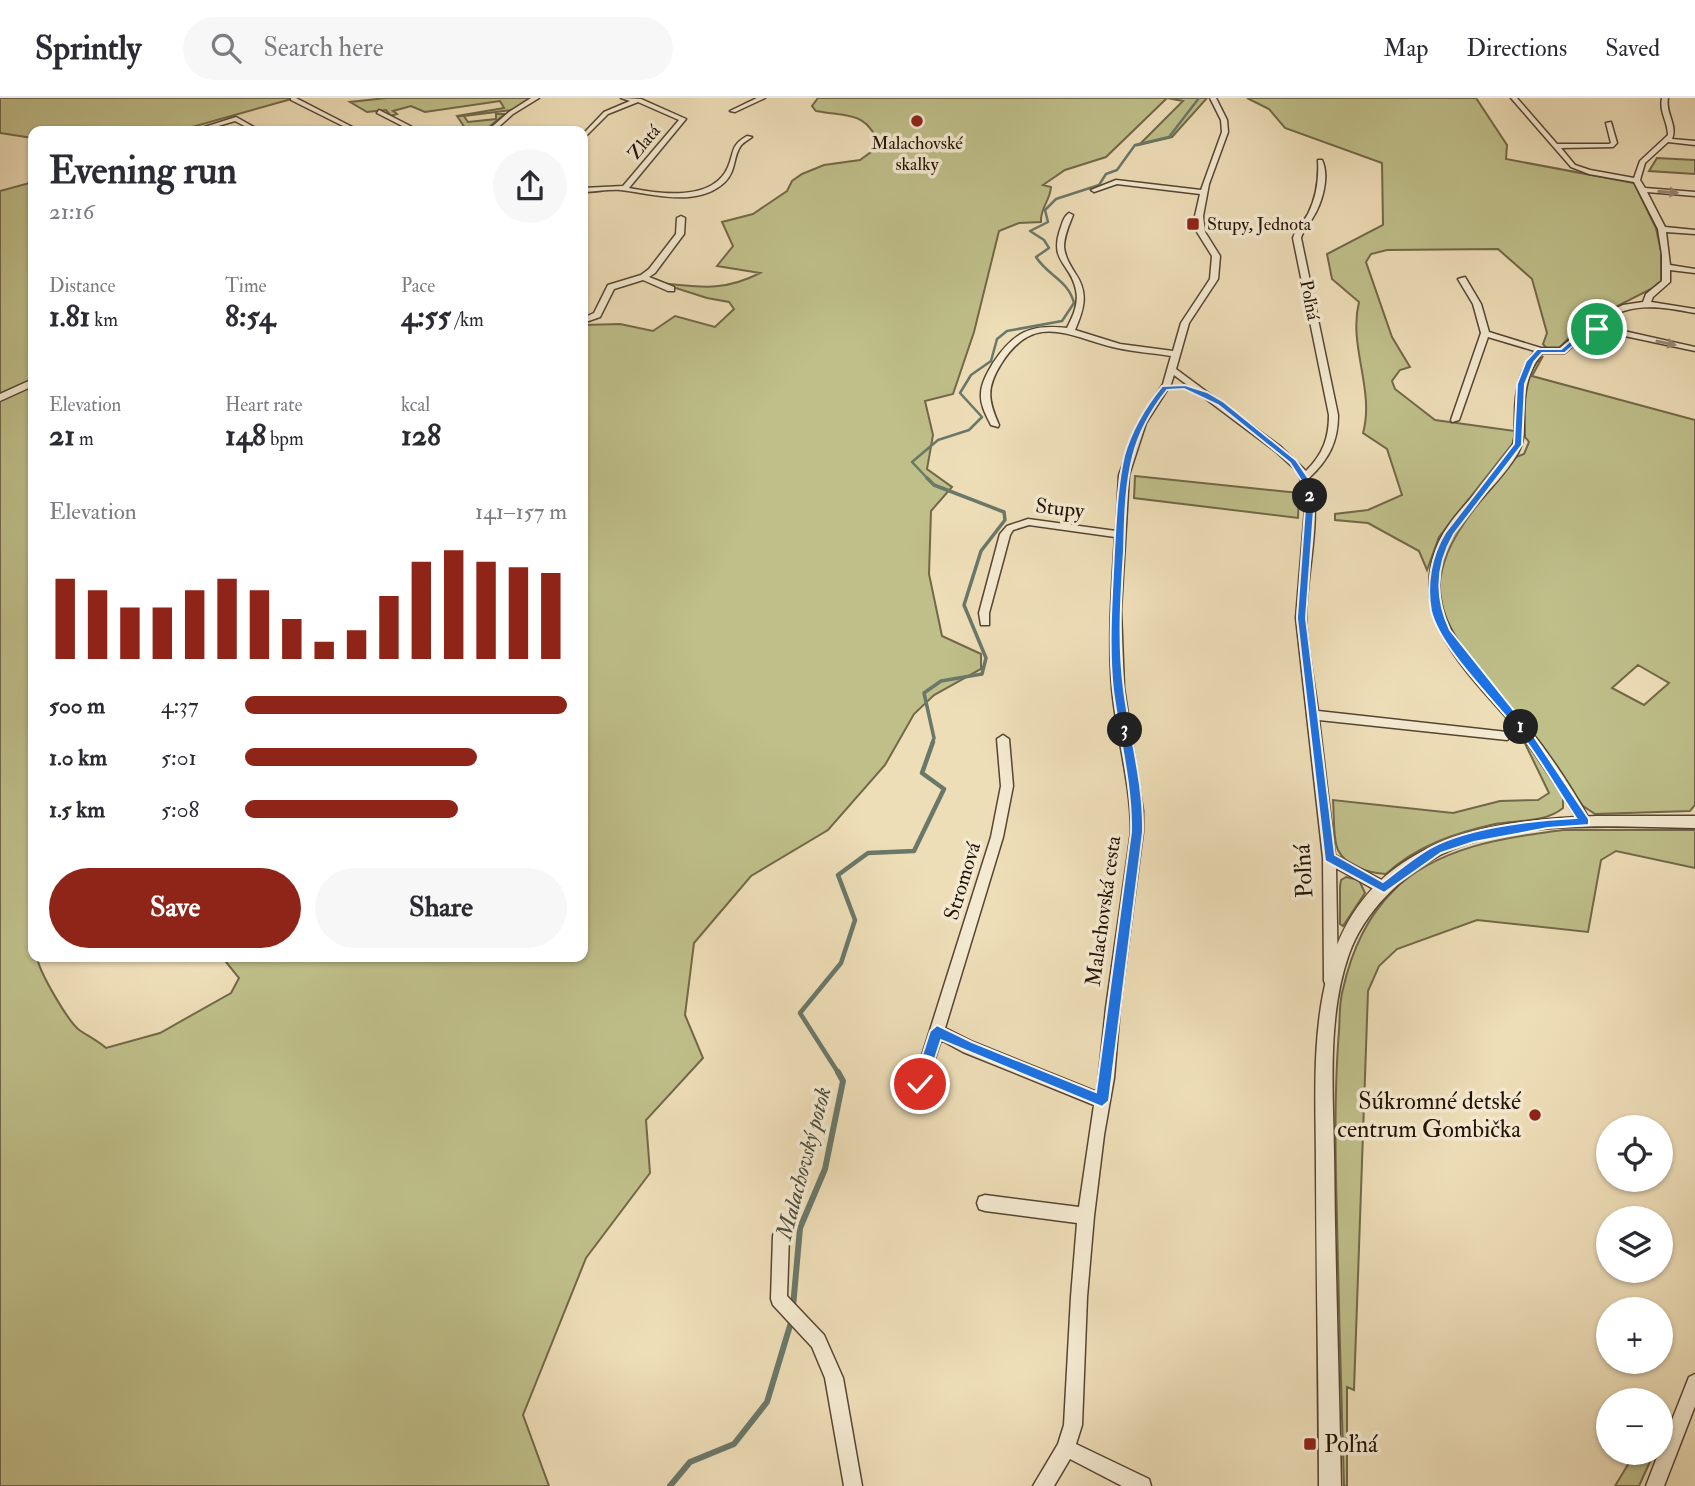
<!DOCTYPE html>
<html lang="en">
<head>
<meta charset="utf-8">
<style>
	:root { --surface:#fff; --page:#f7f7f7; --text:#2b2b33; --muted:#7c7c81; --line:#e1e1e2; --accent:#8f2418 }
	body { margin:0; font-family:"IM FELL Double Pica",serif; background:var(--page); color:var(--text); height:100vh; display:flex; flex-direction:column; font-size:26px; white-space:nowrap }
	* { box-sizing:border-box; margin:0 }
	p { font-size:23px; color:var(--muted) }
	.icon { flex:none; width:38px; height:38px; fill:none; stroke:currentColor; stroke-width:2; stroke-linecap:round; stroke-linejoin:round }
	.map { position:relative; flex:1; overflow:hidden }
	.panel { position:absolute; left:28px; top:28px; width:560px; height:836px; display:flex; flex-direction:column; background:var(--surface); border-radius:14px; box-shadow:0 2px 5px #0004 }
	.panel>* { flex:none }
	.fabs { position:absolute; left:1596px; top:1017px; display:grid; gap:14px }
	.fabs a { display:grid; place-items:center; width:77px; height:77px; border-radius:50%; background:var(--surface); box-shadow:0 2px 5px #0004; font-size:35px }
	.pin { position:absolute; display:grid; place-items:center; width:60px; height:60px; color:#fff; margin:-30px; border:4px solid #fff; border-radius:50%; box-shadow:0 2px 7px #0007 }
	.km { position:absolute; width:35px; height:35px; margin:-18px; border-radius:50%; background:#222; color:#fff; font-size:19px; line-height:35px; text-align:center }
	.round { display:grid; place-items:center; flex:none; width:74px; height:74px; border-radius:37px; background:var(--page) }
	.headline { display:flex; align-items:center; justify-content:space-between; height:119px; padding:0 21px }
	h1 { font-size:38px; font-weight:700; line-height:52px }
	.metrics { display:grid; grid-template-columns:repeat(3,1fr); gap:10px; height:119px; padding:7px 21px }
	.metrics div { display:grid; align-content:center }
	.metrics b { font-size:30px; font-weight:700 }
	.metrics small { font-size:19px; font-weight:400 }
	.metrics p { font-size:19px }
	.chart { height:196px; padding:14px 21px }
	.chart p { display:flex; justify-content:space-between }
	.chart svg { width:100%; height:126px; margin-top:7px; stroke:var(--accent); stroke-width:6 }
	.button { display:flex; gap:14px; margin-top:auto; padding:14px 21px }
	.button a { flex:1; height:80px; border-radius:42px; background:var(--accent); color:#fff; font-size:28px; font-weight:700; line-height:80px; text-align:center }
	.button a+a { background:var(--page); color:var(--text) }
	ul { padding:0 21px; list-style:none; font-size:23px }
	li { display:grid; grid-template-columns:112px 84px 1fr; align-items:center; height:52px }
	li i { height:18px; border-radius:9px; background:var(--accent) }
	header { display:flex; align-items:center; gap:42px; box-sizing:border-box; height:98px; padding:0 35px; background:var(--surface); border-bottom:2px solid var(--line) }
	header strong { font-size:33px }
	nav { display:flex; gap:38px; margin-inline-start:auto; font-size:24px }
	.search { width:490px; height:63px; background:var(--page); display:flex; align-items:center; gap:18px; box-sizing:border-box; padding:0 24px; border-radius:38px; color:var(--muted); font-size:26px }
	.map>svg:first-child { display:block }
	.green { fill:#bfbf8a; stroke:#716848; stroke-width:2; fill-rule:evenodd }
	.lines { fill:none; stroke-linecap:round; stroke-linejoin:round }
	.stream-far3 { stroke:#6a7869; stroke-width:2.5 }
	.stream-far2 { stroke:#6a7869; stroke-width:3.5 }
	.stream-far1 { stroke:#6a7869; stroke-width:4.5 }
	.stream { stroke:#6a7869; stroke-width:6 }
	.minor-casing { stroke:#564532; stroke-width:3 }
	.tertiary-casing { stroke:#564532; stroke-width:3 }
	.minor { fill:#f4ead1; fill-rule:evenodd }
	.tertiary { fill:#f4ead1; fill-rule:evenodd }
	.oneway { fill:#968975 }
	.route { fill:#1a73e8; stroke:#fff; stroke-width:2 }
	.poi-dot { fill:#8f2418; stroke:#f4ead1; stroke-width:2.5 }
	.labels { text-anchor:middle; stroke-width:7; stroke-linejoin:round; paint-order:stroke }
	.far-street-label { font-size:18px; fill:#231205; stroke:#f4ead1 }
	.far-poi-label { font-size:18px; fill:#231205; stroke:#f4ead1 }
	.street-label { font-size:21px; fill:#231205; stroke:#f4ead1 }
	.water-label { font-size:23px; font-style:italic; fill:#4d4e3f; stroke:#f4ead1 }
	.near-street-label { font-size:24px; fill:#231205; stroke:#f4ead1 }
	.near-poi-label { font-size:24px; fill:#231205; stroke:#f4ead1; text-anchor:end }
</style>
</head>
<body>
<header>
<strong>Sprintly</strong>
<div class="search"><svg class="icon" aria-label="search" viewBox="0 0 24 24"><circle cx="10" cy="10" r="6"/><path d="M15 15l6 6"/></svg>Search here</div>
<nav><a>Map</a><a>Directions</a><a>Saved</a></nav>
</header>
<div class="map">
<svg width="1695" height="1388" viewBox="0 0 1695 1388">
	<rect width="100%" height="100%" fill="#eedeb8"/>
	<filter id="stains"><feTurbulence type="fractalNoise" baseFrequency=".00286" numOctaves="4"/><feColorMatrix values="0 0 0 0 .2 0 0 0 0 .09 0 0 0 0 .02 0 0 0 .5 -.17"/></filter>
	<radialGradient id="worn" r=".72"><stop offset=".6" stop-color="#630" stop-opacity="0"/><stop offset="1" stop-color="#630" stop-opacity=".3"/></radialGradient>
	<path class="green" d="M0,0h295l-117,33h-145v7l-33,-5z
		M386,0h146l-20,12 -48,6 4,6 28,-3v-5h9l-21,17h-17l-10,-15 47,-8 -4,-7 -75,11 -14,-6 -18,5 4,3 -6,2 -5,-6 -19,2 -17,-10z
		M818,0h389l-35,39 -33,8 44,-44 -16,-3 -61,59 -41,13 -22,15 8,2c-1,14 -11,21 -10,35l-22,1 -20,8 -25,101 -21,62 -28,7 8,34 -6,34 25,18 -21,24 -2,63 13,62 39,18v15l-47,26 -20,19 -29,51 -57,65 -77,46 -57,67 -9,72 18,43 -57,62 4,53 -64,85 -63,157 26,71h-549v-1295l33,-9v775h4c2,15 30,62 41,72 6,5 19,11 28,19l54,-15 71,-40 8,-15 -17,-21h361v-632l37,-1 33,7 22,-15 40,11 19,-18 -5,-7 -22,-4 -47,-15c40,4 63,9 100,-10l-43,-7 16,-20 -11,-24 31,-8 34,-23 5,-10 10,-7 22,-9 36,-5 19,-14c-11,-35 -31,-29 -63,-35l-4,-5z
		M1247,0h229l31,47 -1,14 128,24 22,45 5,23v30l-8,7 -69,35 -25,25 -11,2 -5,-6 4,-11 -15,-54 -34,-30 -111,1 -16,4 -5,8 26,75 18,30 -10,3 -8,11 3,8 40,31 80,11 -2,12 -74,94 -12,33 -8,-19 -51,-28 -33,-3v-6l33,-4 34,-15 -15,-46 -24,-16c12,-43 -15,-87 -4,-131l-27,-23 -5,-25 56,-29 -1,-62 -97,-35 -16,-19z
		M1657,60l38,2v14l-46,-3z
		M1543,258l-11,20 163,44v385l-5,6 -95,3 -12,-8c-25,-35 -49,-70 -76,-104 -22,-29 -52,-57 -64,-92 -6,-15 -4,-31 1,-47 10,-36 49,-76 72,-106l8,-3 5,-12 -4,-5c0,-28 -6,-61 18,-81zM1638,567l31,18 -25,22 -32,-17z
		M1135,378l164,17 -1,25 -164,-20z
		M1519,633l44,66v11c-18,15 -46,12 -68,16 -40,9 -79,22 -109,50 -17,-1 -40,-7 -48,-24 -5,-10 -4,-38 -5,-50l120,13 47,-12 38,-1 11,-7z
		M1564,732h131v38l-79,-17 -15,9 -13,72 -111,-12 -80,29 -18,17 -11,25 -14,399 -7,-3v99h-3c-3,-102 -6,-205 -8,-307 -1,-49 -1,-99 3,-148 1,-14 0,-29 4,-42 8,-36 24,-72 50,-98 43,-44 113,-54 171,-61z
		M1346,779l13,3 6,13 -22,33 -3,-2v-38l1,-6z
		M1635,1355h19l-15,33h-24z"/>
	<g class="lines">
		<path class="stream-far3" d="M929,382l-17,-18 26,-22 31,-10 13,-13 -22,-24 11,-18 20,-14 6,-22 10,-8 55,-10 12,-18c-6,-23 -26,-27 -38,-46l13,-9 -5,-8 -14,-9 18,-9 -3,-12 11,-11 43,-14 7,-11 11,-4 18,-25 34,-8 30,-39"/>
		<path class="stream-far2" d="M927,380l7,7 70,27 1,8 -24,31 -17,54 22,53 -4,16 -41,7 -17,12 10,45 -2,6"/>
		<path class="stream-far1" d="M839,976l-39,-61 41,-50 14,-43 -17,-45 30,-22 46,-2 30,-62 -22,-16 11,-31"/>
		<path class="stream" d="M793,1209l7,-79 25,-59 18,-88 -5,-9
			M670,1388l20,-24 44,-18 33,-42 25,-83"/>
		<g class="minor-casing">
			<path id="minor" d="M291,0h5l64,33h-7l-62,-31z
				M621,0l20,1 45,20 -57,69c30,6 84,14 99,-21 7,-16 2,-21 19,-31l5,1c-4,3 -10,6 -12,10 -7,11 -4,24 -15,35 -27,26 -72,12 -104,8 -12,-1 -26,2 -38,2v-4l40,-2 56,-66 -41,-18 -30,12 -25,25v-5l21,-22 26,-11z
				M757,0h8l-30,14 -5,-1z
				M1210,0h6l11,22 1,12 -19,52 -6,32 2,16 15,24 -2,23 -29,44 -13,46 105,78 25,24c17,-17 23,-33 23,-56l-36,-177c3,-10 10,-15 15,-24 9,-18 11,-36 10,-54h4c8,17 0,44 -10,59 -4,7 -9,11 -11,19l37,177c0,27 -9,44 -29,63 15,32 -4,104 -3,141 2,31 8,62 12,92l189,21 6,4 -6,4 -188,-20 16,135 54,29 2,4 -2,4 -5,1 -5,-1 -43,-24 2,113 -2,4 -5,2 -5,-2 -2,-4 -1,-123 -27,-240 9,-109 -2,-24 -6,-14 -22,-20 -101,-76 -3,9 -25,39 -17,52 -8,135 3,78 19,123v21l-23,176 -6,70 -10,57 -10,81 -7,81 -5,128 -6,19 73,35 2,7h-29l-52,-27 -16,27h-21l25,-42 6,-19 7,-128 6,-74 -92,-12 -6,-2 -2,-6 2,-6 6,-2 94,12 15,-102 -131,-53 -22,-12 -16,49 -5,2 -5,-2 -2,-5 78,-247 10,-51 -4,-47 6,-4 6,4 4,47 -10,51 -58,191 28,14 124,50 9,-84 25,-176c0,-49 -15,-96 -19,-144 -4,-50 0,-101 3,-151l-86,-12 -16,5 -3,5 -21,78v12h-8l-2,-12 21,-79 7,-8 21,-7 88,12 3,-56 19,-52 25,-39 8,-28c-18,-3 -36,-4 -54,-8 -48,-11 -82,-38 -116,16 -15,24 -13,36 -2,61l-1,2 -7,-2c-5,-10 -11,-21 -10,-31 0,-11 7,-22 12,-31 21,-31 37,-39 74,-35 6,-12 12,-24 9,-38 -5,-27 -28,-28 -15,-63 2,-6 3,-10 8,-14l4,2c-4,10 -9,21 -9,32 1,10 6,18 11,26 14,20 9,36 0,57l45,14 53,7 8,-28 29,-44 2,-23 -15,-24 -2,-16 5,-22 -83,-10 -23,8 -3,-2 25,-10 85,10 21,-58 -1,-12z
				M1511,0h6l40,46h52l2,-1 -5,-20 5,-1 6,21 -4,4 -52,1 14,17 15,5 44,8 6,-17 28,-26c0,-13 -9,-23 -6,-37h6c-3,15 10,27 4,41l23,2v4l-27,-3 -23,21 -5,17 5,8 50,4v4l-48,-4 18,35 30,3v4l-29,-2 4,33 25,4v4l-25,-3v12l-17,15 -2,5 44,7v4c-38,-7 -65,-12 -98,12l98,22v4l-103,-22 -27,24h-23c-15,19 -18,40 -18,65 -1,14 1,22 -6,35 -20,34 -55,58 -71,94 -32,74 40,131 82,182 23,28 44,61 62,93l-2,3h-8c-19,-29 -37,-61 -59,-89 -43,-54 -115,-109 -86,-187 14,-38 53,-63 74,-97 7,-13 4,-23 5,-36 0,-25 4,-46 20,-65l-47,-14 -29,83 -7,2 -1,-2 30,-87 -8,-29 -15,-25 7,-2 16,27 8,28 52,16h19l37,-31 26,-12 20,-3 3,-8 16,-13v-26l-4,-26 -24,-47 -45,-8 -18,-7z
				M379,12l39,20 1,1h-7l-35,-18z
				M236,19l25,14h-7l-19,-10 -34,10h-9z
				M681,118l4,2 -1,16 -29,39 -6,4 25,10v4h-6l-25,-11 -29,9 -14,28 -17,6v-5l11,-5 14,-28 33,-10 8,-6 27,-35 1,-16z
				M781,1130l6,2 2,6 -2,60 37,39 19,43 19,108h-18l-19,-108 -13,-31 -39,-42 -2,-6 2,-63 2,-6z
				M1695,1276v32l-31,80h-18l13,-34h2v-4l28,-71z"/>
		</g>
		<g class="tertiary-casing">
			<path id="tertiary" d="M531,0h8l-26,16 -19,17h-7l22,-19z
				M33,281v7l-33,15v-7z
				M1597,718h98v12c-79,-1 -183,-10 -255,27 -39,21 -76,57 -91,99 -22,62 -16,135 -15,199 1,111 5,222 7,333h-22c0,-106 -3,-212 -3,-318 0,-64 -5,-132 12,-195 34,-131 152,-153 269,-157z"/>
		</g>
		<use href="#minor" class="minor"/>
		<use href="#tertiary" class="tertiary"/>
	</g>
	<defs><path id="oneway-solid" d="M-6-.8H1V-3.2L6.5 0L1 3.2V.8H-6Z" transform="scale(1.75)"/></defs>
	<g class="oneway">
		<use href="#oneway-solid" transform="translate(1668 94) rotate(4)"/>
		<use href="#oneway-solid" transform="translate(1666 245) rotate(12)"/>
	</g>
	<path class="route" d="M1590,226l11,5 -4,2 -6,-2 -26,24h-23l-8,9 -9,22 -3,61 -68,89c-18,31 -19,64 -4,96l81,102 58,87v6l-41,3 -74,14 -33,11 -57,40 -59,-32 -28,-243 8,-109 -1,-24 -14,-22 -72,-58 -34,-16 -17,1c-15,19 -28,42 -34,66 -8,31 -8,64 -9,95 -3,46 -6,93 0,139 6,47 20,94 19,142l-34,269 -7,6 -161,-67 -16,49h-10l-2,-5 17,-53 7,-6 35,17 124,50 35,-260c1,-47 -12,-95 -18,-142 -5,-46 -1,-93 1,-138 2,-32 3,-65 10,-96 7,-25 21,-49 38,-70l23,-1 22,7 17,10 72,58 17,25 1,24 -8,109 29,237 48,27c16,-12 32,-26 49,-35 38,-20 102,-27 144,-29 -18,-27 -34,-56 -53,-81 -25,-33 -83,-88 -92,-126 -5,-27 0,-55 14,-78l69,-89 3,-60 9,-23 11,-12h24z"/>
	<g class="poi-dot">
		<circle cx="917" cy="23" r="7"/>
		<rect x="1186" y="119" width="14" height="14" rx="3.5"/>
		<circle cx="1535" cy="1017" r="7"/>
		<rect x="1303" y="1339" width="14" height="14" rx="3.5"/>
	</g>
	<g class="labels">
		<g class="far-street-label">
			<text transform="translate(644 44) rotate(-50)" y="6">Zlatá</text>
			<text transform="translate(1310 202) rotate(79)" y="6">Poľná</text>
		</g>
		<g class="far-poi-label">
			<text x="917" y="51">Malachovské<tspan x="917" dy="21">skalky</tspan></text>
			<text x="1207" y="132" text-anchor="start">Stupy, Jednota</text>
		</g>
		<g class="street-label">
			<text transform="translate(1060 410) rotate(7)" y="7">Stupy</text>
			<text transform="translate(962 783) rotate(-73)" y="7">Stromová</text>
			<text transform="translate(1103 813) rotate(-82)" y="7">Malachovská cesta</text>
		</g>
		<g class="water-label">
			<text transform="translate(803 1065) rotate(-75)" y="8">Malachovský potok</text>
		</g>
		<g class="near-street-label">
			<text transform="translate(1303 773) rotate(-93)" y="8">Poľná</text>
		</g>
		<g class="near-poi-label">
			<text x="1521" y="1011">Súkromné detské<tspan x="1521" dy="28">centrum Gombička</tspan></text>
			<text x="1324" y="1354" text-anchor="start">Poľná</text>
		</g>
	</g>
	<rect width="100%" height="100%" filter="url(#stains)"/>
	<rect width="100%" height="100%" fill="url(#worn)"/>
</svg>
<div class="fabs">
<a><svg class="icon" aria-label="locate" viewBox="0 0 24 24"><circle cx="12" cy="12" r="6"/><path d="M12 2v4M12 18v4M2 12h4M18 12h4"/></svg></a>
<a><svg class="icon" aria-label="layers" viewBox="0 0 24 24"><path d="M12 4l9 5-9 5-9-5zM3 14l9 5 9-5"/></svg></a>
<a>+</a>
<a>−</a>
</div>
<div class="pin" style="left:1597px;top:231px;background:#1e9e55"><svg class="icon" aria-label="arrive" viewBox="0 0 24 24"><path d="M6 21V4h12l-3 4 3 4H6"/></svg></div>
<div class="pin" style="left:920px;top:986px;background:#d93025"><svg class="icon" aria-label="check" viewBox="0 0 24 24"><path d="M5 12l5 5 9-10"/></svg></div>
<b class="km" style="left:1521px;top:629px">1</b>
<b class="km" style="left:1310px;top:398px">2</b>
<b class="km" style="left:1125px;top:632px">3</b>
<section class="panel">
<div class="headline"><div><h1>Evening run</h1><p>21:16</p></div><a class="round"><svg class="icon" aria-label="share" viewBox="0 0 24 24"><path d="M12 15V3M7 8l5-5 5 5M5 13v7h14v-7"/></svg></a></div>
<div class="metrics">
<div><p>Distance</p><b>1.81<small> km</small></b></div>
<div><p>Time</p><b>8:54</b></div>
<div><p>Pace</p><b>4:55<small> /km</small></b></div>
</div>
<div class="metrics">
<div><p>Elevation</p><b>21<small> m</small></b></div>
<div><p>Heart rate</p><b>148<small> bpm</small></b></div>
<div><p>kcal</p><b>128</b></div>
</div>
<div class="chart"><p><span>Elevation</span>141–157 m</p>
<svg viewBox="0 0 160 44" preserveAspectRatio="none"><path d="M5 44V16M15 44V20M25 44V26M35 44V26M45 44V20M55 44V16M65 44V20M75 44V30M85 44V38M95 44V34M105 44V22M115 44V10M125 44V6M135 44V10M145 44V12M155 44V14"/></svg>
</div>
<ul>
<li><b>500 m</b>4:37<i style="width:100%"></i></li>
<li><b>1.0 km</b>5:01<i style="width:72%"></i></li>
<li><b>1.5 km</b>5:08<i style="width:66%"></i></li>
</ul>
<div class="button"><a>Save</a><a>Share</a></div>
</section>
</div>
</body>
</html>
